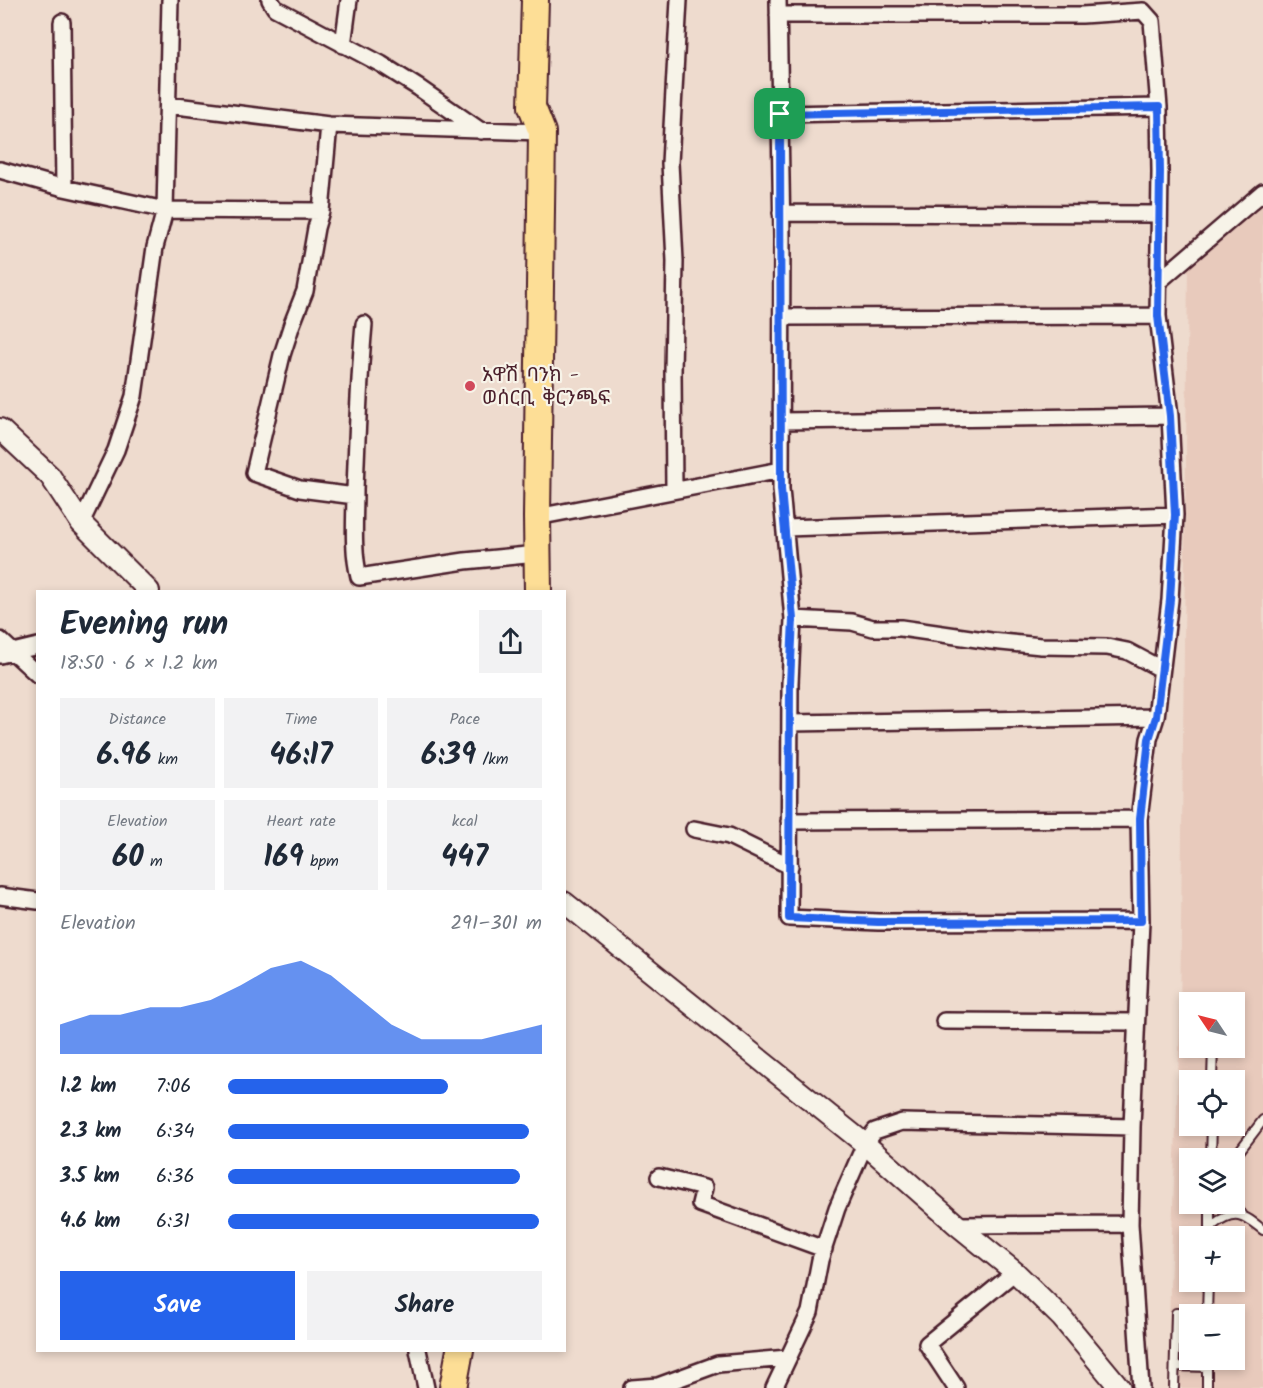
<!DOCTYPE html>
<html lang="en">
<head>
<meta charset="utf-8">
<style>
	:root { --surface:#fff; --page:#f2f2f3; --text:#1f2937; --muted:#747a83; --accent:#2563eb }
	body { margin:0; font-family:Kalam,"Noto Sans Ethiopic",sans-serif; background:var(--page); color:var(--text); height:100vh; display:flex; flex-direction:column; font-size:22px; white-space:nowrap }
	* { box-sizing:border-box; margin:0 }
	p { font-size:20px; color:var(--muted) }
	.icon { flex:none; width:33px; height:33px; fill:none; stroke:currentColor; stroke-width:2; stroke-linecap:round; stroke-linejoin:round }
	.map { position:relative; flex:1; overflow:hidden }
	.panel { position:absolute; left:36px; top:590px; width:530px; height:762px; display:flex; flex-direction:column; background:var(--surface); border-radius:0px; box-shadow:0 3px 9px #0003 }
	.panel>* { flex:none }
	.needle { width:39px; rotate:305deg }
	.controls { position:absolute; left:1179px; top:992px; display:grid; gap:12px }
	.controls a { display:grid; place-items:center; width:66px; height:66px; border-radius:0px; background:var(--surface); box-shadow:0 3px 9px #0003; font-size:30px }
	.pin { position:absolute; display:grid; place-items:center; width:51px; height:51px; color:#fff; margin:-26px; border-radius:12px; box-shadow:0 3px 9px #0006 }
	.round { display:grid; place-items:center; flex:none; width:63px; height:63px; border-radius:0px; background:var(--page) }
	.head { display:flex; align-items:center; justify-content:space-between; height:102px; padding:0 24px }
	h1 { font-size:33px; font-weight:700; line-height:45px }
	.stats { display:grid; grid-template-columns:repeat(3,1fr); gap:9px; height:102px; padding:6px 24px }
	.stats div { display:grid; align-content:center; border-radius:0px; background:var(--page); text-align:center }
	.stats b { font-size:30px; font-weight:700 }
	.stats small { font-size:16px; font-weight:400 }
	.stats p { font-size:16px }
	.chart { height:168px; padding:12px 24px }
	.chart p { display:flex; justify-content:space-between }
	.chart svg { width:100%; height:108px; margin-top:6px; fill:var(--accent); opacity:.7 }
	.action { display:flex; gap:12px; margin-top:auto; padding:12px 24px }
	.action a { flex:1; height:69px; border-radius:0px; background:var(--accent); color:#fff; font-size:24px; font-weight:700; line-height:69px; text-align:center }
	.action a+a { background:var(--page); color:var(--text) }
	ul { padding:0 24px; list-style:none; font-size:20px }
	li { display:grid; grid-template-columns:96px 72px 1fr; align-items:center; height:45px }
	li i { height:15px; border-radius:8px; background:var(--accent) }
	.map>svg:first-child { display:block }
	.built { fill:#e8cabc; fill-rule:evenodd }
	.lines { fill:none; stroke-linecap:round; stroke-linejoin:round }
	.lane-casing { stroke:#4a1f2b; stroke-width:12 }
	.street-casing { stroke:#4a1f2b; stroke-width:20 }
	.secondary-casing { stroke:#4a1f2b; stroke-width:24 }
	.highway-casing { stroke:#4a1f2b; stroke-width:30 }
	.lane { stroke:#f7f3e8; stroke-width:8 }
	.street { stroke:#f7f3e8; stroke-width:15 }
	.secondary { stroke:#f7f3e8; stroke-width:20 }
	.highway { stroke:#fdde96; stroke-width:26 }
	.route-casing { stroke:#fff; stroke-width:12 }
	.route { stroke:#2563eb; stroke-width:8 }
	.poi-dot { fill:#d1495b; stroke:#f7f3e8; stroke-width:2 }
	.labels { text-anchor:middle; stroke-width:4.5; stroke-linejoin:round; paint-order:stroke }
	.poi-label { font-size:20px; fill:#4a1f2b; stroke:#f7f3e8; text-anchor:start }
</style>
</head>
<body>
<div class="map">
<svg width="1263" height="1388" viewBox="0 0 1263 1388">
	<rect width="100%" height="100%" fill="#eedbce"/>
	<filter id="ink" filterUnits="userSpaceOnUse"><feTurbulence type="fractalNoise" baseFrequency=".0167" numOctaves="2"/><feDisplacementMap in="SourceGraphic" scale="12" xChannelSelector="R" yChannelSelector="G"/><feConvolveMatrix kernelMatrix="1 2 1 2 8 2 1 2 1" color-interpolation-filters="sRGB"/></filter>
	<g filter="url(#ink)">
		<path class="built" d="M1263,198v1190h-95l2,-101 10,-263 8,-760zM1190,1002h44v45h-44zM1190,1080h44v45h-44zM1190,1158h44v45h-44zM1190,1236h44v45h-44zM1190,1314h44v45h-44z"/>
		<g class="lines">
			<g class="lane-casing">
				<path id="lane" d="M1212,1080l1,-33
					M1211,1158l1,-33
					M1234,1158l29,-38
					M1227,1203l15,11
					M1210,1228v-25
					M1209,1236l4,-11c22,-17 30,-11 50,5
					M1207,1314l1,-33
					M1207,1359v29
					M1175,1366l31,1
					M1174,1388l2,-75 26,1"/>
			</g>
			<g class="street-casing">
				<path id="street" d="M270,0l5,8 106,56 38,24 62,43
					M778,0l4,237 -1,252 12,130 -3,64 -1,235 89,4 263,-1
					M778,15h304l61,-4 9,10 7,86 1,65 -2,144 12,100 5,99 -5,85 -14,117 -7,22 -10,80 2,102 -9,206 -2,97 11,164
					M62,22l2,166
					M343,45l6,-45
					M168,105l161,20 213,7
					M780,114l379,-7
					M0,170l64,18 101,22 156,1 8,-86
					M321,211l-5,17 -11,63 -13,33 -10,31 -28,118 46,16 55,7
					M781,213l378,1
					M1158,282l105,-90
					M782,317l376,-1
					M364,324c-5,55 -7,110 -9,166 0,29 -3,59 4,87l106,-16 72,-7
					M781,421l389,-5
					M674,490l-1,-118 2,-111 -5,-98 9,-163
					M537,517l244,-47
					M81,523l35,-73 18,-54 21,-149 10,-37 5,-210
					M786,528l389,-13
					M793,619l59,3 21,6h28l90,13 50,5 66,1 20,4 34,18
					M0,640l38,35
					M0,655l38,-9
					M790,723l366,-6
					M789,821l350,-2
					M694,829l35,7 61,30
					M0,896l38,5
					M944,1021l192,1
					M659,1177l45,11 -4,16 124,45
					M957,1225l173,-1
					M418,1350l8,38
					M632,1388l26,-2 60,-22 70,-6
					M774,1388l36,-76 10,-52 17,-52 28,-64 10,-13 27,-9 230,5
					M956,1388l-29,-44 88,-72"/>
			</g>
			<g class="secondary-casing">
				<path id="secondary" d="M0,429l50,47 31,47 68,68
					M564,902l301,242 92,81 58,47 47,46 58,70"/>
			</g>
			<g class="highway-casing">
				<path id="highway" d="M535,0l-3,107 10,25 -5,385 1,74
					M453,1388l7,-38"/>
			</g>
			<use href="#lane" class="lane"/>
			<use href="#street" class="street"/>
			<use href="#secondary" class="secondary"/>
			<use href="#highway" class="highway"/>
		</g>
	</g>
	<g class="lines" filter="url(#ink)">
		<g class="route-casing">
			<path id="route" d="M1159,107l1,65 -2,144 12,100 5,99 -5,85 -14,117 -7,22 -9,80 1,102 -263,1 -89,-4 1,-235 3,-64 -12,-130 -1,-375z"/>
		</g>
		<use href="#route" class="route"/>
	</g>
	<circle class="poi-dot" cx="470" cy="386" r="6"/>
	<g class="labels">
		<g class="poi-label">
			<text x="482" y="381">አዋሽ ባንክ -<tspan x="482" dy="23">ወሰርቢ ቅርንጫፍ</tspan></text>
		</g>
	</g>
</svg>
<div class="controls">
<a><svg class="needle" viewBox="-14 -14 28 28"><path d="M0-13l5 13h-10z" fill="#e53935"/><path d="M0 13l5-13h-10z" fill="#747a83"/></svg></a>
<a><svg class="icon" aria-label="locate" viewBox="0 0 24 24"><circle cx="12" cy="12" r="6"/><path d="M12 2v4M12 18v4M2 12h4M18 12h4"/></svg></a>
<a><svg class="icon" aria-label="layers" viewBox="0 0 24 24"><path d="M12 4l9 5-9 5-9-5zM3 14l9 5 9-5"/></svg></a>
<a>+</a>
<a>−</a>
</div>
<div class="pin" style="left:780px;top:114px;background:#1e9e55"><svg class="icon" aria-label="arrive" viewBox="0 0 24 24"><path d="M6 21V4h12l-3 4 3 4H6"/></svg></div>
<section class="panel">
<div class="head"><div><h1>Evening run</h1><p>18:50 · 6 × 1.2 km</p></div><a class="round"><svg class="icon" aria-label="share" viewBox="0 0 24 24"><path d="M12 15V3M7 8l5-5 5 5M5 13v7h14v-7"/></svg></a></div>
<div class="stats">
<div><p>Distance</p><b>6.96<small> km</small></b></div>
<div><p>Time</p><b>46:17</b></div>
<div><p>Pace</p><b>6:39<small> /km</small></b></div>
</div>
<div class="stats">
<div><p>Elevation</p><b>60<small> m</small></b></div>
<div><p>Heart rate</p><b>169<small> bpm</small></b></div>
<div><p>kcal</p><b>447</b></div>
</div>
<div class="chart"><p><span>Elevation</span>291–301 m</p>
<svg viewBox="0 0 160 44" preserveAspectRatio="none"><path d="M0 44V32L10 28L20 28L30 25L40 25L50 22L60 16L70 9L80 6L90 12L100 22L110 32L120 38L130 38L140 38L150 35L160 32V44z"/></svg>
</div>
<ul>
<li><b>1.2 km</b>7:06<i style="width:70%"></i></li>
<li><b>2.3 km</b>6:34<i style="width:96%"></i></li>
<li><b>3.5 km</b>6:36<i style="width:93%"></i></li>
<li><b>4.6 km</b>6:31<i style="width:99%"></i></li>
</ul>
<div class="action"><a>Save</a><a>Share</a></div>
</section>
</div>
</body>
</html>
